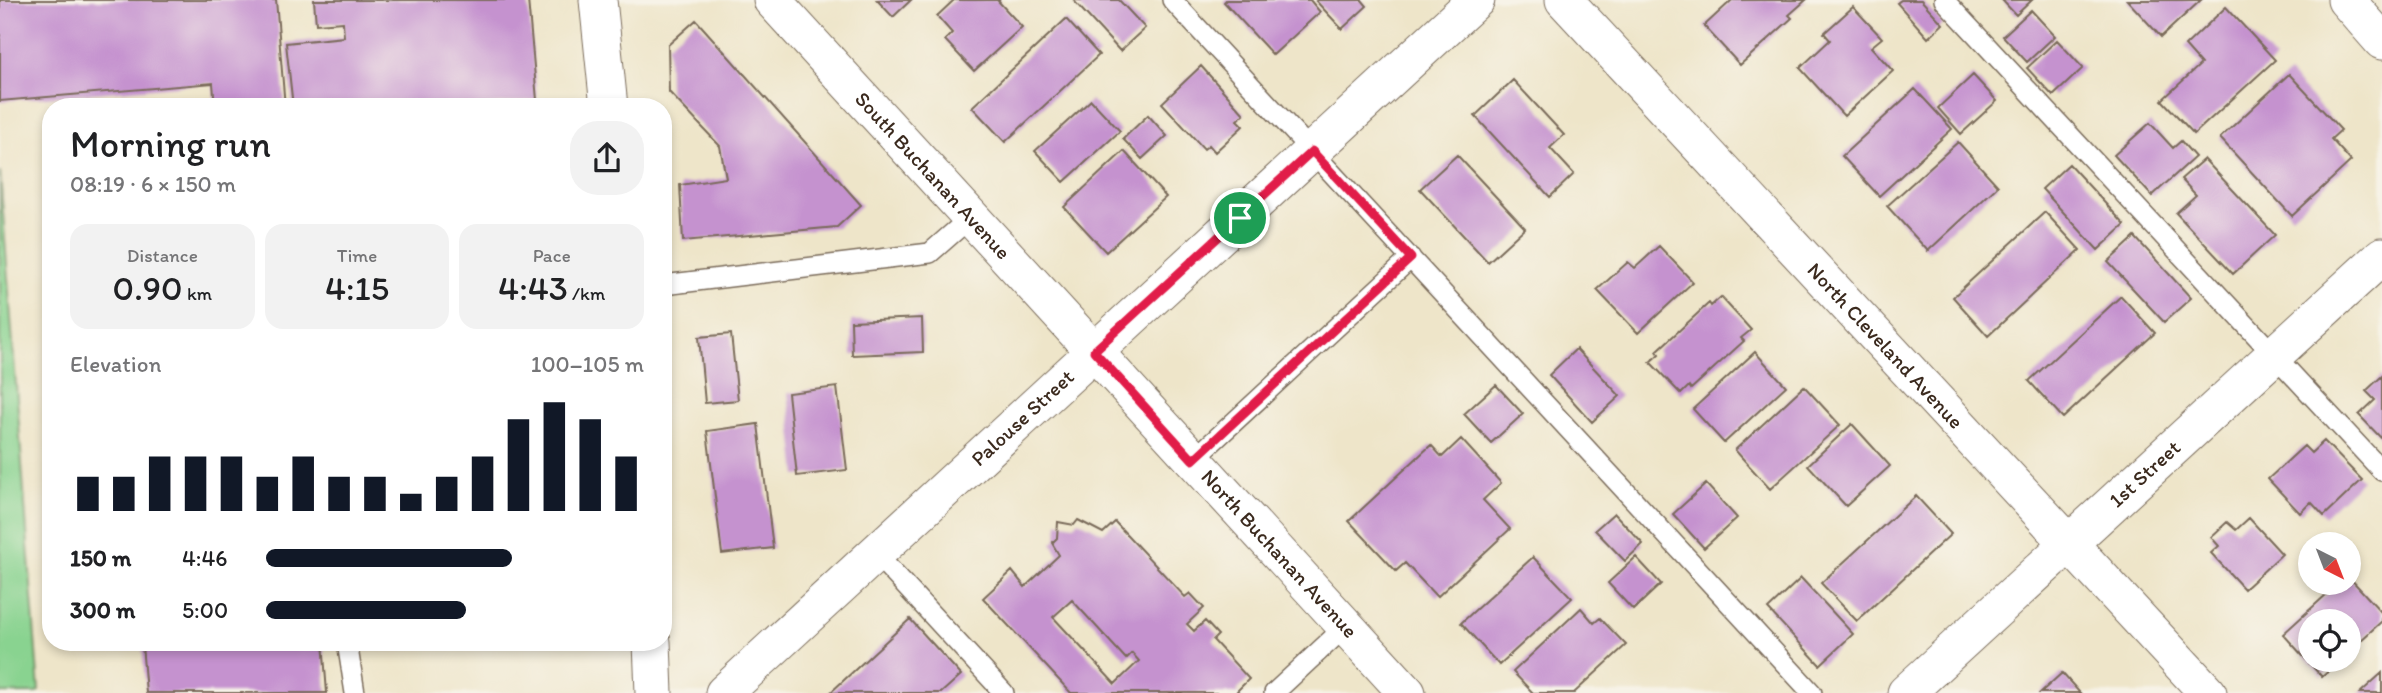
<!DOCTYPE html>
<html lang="en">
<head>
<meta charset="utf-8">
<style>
	:root { --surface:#fff; --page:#f2f2f2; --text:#202124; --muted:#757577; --accent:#111827 }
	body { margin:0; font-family:Itim,sans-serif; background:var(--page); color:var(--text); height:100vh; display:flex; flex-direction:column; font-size:26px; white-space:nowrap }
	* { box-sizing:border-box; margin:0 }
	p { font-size:23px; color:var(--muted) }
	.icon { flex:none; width:38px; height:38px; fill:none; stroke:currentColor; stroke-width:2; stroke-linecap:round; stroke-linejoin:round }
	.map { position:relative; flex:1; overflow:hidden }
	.panel { position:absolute; left:42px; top:98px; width:630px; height:553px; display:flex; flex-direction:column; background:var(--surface); border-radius:28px; box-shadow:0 4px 10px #0003 }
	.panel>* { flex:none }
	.needle { width:46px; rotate:138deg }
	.fabs { position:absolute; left:2298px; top:532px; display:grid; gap:14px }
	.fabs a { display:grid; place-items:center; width:63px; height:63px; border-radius:50%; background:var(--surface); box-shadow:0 4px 10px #0003; font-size:35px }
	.pin { position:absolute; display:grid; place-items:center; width:60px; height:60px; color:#fff; margin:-30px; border:4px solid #fff; border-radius:50%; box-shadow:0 2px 7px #0007 }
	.round { display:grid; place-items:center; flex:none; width:74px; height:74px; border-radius:28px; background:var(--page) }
	.summary { display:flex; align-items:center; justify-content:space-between; height:119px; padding:0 28px }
	h1 { font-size:38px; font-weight:600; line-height:52px }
	.figures { display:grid; grid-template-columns:repeat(3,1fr); gap:10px; height:119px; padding:7px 28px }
	.figures div { display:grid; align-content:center; border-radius:18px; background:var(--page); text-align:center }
	.figures b { font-size:35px; font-weight:600 }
	.figures small { font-size:19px; font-weight:400 }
	.figures p { font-size:19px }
	.chart { height:196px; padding:14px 28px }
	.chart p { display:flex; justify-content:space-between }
	.chart svg { width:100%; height:126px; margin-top:7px; stroke:var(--accent); stroke-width:6 }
	ul { padding:0 28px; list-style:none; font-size:23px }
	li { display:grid; grid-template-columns:112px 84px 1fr; align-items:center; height:52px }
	li i { height:18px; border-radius:9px; background:var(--accent) }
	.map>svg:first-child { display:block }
	.green { fill:#89d390; stroke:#627e57; stroke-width:2 }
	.building { fill:#c592cf; fill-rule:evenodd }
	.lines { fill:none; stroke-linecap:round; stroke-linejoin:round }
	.service-casing { stroke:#7a6b5a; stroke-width:22 }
	.minor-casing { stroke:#7a6b5a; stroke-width:39 }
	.service { stroke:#fff; stroke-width:19 }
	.minor { stroke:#fff; stroke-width:37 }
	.route-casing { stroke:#fff; stroke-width:14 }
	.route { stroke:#e11d48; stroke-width:9 }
	.labels { text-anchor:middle; stroke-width:7; stroke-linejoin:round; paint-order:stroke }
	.street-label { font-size:21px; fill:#3b2a1e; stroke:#f7f3e8 }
</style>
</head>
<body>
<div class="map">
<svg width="2382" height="693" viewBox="0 0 2382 693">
	<rect width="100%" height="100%" fill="#f7f3e8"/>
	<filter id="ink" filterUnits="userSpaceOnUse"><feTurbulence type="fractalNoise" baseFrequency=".0143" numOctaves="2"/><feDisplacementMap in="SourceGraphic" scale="14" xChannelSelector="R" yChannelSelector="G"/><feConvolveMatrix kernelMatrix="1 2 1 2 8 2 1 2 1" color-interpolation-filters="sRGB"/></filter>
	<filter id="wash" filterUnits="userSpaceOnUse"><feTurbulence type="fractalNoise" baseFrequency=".00686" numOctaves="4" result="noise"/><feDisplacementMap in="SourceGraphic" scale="28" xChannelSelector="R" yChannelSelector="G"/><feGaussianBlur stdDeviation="1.57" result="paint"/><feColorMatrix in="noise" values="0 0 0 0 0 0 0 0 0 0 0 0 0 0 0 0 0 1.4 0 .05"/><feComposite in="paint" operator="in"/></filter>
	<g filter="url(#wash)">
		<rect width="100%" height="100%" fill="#eee5c9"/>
		<path class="green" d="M0,172l39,519 -4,2h-35z"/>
		<g id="blocks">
			<path class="building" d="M0,0h276l9,107h-70l-2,-24 -213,18z
				M314,0h214l9,100 -69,7h-175l-7,-64 58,-6 -1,-15 -27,2z
				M877,0h34l-18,17z
				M954,0h46l-2,1 24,26 -48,44 -29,-31 7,-7 -15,-17z
				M1076,0h43l26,28 -25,23 -46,-50z
				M1226,0h84l10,12 -47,43 -49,-53z
				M1318,0h44l5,6 -25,23 -26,-28z
				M1732,0h74l-17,15 3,3 -52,47 -36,-39z
				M1901,0h20l22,24 -15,14 -31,-35z
				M2002,0h30l-16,15z
				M2127,0h74l-40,37z
				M1853,7l29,31 -11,9 22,24 -49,45 -44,-48 30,-28 -6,-7z
				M2226,7l49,53 -81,74 -32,-34 39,-36 -16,-18z
				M2031,10l24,26 -28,26 -24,-26z
				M1066,19l33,36 -94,87 -33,-35z
				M696,20l165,185 -24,22 -154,14 -3,-56 46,-7 -6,-32 -51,-54 -1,-47z
				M2057,40l26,28 -30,28 -26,-28z
				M1201,66l43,48 -7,6 6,6 -28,26 -6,-7 -5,4 -42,-46z
				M2289,74l52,56 -10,9 20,22 -59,55 -72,-78z
				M1973,75l24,26 -36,33 -23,-26z
				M1513,80l51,55 -14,13 24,26 -24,23 -75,-81z
				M1915,89l37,40 -73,67 -37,-40z
				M1091,100l29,31 -56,51 -29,-31z
				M1148,115l19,21 -25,23 -19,-20z
				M2150,123l23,25 8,-7 14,16 -43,39 -38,-41z
				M1958,142l40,44 -70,65 -41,-45z
				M1124,151l42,46 -60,55 -42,-45z
				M1457,155l68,73 -37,34 -68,-73z
				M2204,159l71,76 -42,39 -57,-61 20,-18 -15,-16z
				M2069,164l56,61 -27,25 -56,-61z
				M2045,212l35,38 -92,86 -35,-39z
				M2135,237l56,61 -27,24 -56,-60z
				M1659,246l34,36 -55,51 -41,-43 31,-28 7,6z
				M2121,296l34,37 -92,85 -34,-37z
				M1721,297l30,33 -10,8 3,3 -53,48 -2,-3 -8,8 -31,-32 9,-8 -2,-3 52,-48 2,3z
				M922,318l1,34 -71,3 -1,-34z
				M731,334l7,66 -33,3 -6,-66z
				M1576,349l44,47 -28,26 -43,-47z
				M1755,352l31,34 -62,57 -31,-34z
				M2382,376v63l-23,-24 16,-15 -9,-9z
				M1496,385l27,29 -32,29 -27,-29z
				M1804,386l36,39 -70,64 -35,-39z
				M837,387l10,83 -50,6 -9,-83z
				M758,424l15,124 -51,6 -15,-123z
				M1852,424l38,42 -44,40 -38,-41z
				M1461,439l40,44 -18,17 27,29 -73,68 -32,-34 -9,8 -47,-50 82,-76 11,12z
				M2324,441l38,39 -38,36 -13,-14 -11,11 -32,-34 36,-33 7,7z
				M1706,484l31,34 -33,30 -31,-34z
				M1916,496l35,38 -94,87 -36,-38z
				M1614,513l29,31 -18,17 -30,-31z
				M2249,518l33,36 -38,35 -33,-36 8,-7 -8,-9 16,-15 9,8z
				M1078,520l25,13 12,-11 70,75 5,-4 14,15 -17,16 7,7 11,-10 13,14 -5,5 36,39 -12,12 2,2h-168l-88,-95 29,-27 13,16 34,-32 -7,-12 5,-5 1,-16 16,3zM1072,600l54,59 6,-6 7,8 -24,23 -62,-67z
				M1533,557l39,41 -73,67 -38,-42z
				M1636,557l25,27 -28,26 -25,-27z
				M2348,576l34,37v8l-34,31v-31h-38v39h31l-19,17 -39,-43 56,-51h9z
				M1801,578l52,56 -33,31 -52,-56z
				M1581,608l13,15 6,-5 26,27 -52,48h-41l-20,-21z
				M910,619l51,56 -20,18h-111z
				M165,642h25v5l48,-5h85l4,51h-181l-4,-49z
				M2062,673l18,20h-40z
				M2382,673v20h-22z"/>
		</g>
	</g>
	<g filter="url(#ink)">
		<use href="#blocks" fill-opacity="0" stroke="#7a6b5a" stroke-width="2"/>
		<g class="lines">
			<g class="service-casing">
				<path id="service" d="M1172,0l640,693
					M1944,0l438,471
					M663,285l267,-32 41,-36
					M1193,460l218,-202
					M875,553l129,140
					M347,642l8,51
					M1274,693l72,-67"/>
			</g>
			<g class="minor-casing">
				<g id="minor">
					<path d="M598,0l11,107"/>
					<path id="s1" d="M772,0l635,693"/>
					<path id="s2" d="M1564,0l644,693"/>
					<path d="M2346,0l36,41"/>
					<path d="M652,642l2,51"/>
					<path id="s3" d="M724,693l752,-693"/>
					<path id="s4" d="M1906,693l476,-437"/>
				</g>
			</g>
			<use href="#service" class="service"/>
			<use href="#minor" class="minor"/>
		</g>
	</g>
	<g class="lines" filter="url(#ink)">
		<g class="route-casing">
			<path id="route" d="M1312,151l99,107 -218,202 -99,-109z"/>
		</g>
		<use href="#route" class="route"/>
	</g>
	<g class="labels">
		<g class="street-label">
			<text dy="7" stroke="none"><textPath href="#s1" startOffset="238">South Buchanan Avenue</textPath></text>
			<text dy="7" stroke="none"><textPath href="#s2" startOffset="472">North Cleveland Avenue</textPath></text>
			<text dy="7" stroke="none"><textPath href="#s3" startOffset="406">Palouse Street</textPath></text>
			<text dy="7" stroke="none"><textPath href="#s4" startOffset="324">1st Street</textPath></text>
			<text dy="7" stroke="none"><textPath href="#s1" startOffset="751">North Buchanan Avenue</textPath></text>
		</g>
	</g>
</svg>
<div class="fabs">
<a><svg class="needle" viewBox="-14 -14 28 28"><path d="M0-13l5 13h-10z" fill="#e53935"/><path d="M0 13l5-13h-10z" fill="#757577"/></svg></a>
<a><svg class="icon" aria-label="locate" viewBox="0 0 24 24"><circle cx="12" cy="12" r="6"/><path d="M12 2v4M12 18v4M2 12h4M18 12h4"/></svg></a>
</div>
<div class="pin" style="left:1240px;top:218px;background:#1e9e55"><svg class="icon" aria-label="arrive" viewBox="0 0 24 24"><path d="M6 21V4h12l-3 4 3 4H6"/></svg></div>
<section class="panel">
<div class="summary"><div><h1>Morning run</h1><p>08:19 · 6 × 150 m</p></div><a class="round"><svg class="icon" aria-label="share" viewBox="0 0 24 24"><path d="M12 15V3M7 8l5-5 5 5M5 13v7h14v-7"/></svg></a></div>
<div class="figures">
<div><p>Distance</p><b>0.90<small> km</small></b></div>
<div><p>Time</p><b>4:15</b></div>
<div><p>Pace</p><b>4:43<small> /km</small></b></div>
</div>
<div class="chart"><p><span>Elevation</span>100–105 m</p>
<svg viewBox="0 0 160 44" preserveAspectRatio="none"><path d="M5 44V32M15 44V32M25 44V25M35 44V25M45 44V25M55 44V32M65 44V25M75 44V32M85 44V32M95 44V38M105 44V32M115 44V25M125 44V12M135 44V6M145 44V12M155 44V25"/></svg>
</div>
<ul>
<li><b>150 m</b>4:46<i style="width:65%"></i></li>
<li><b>300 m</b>5:00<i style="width:53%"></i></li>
</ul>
</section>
</div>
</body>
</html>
